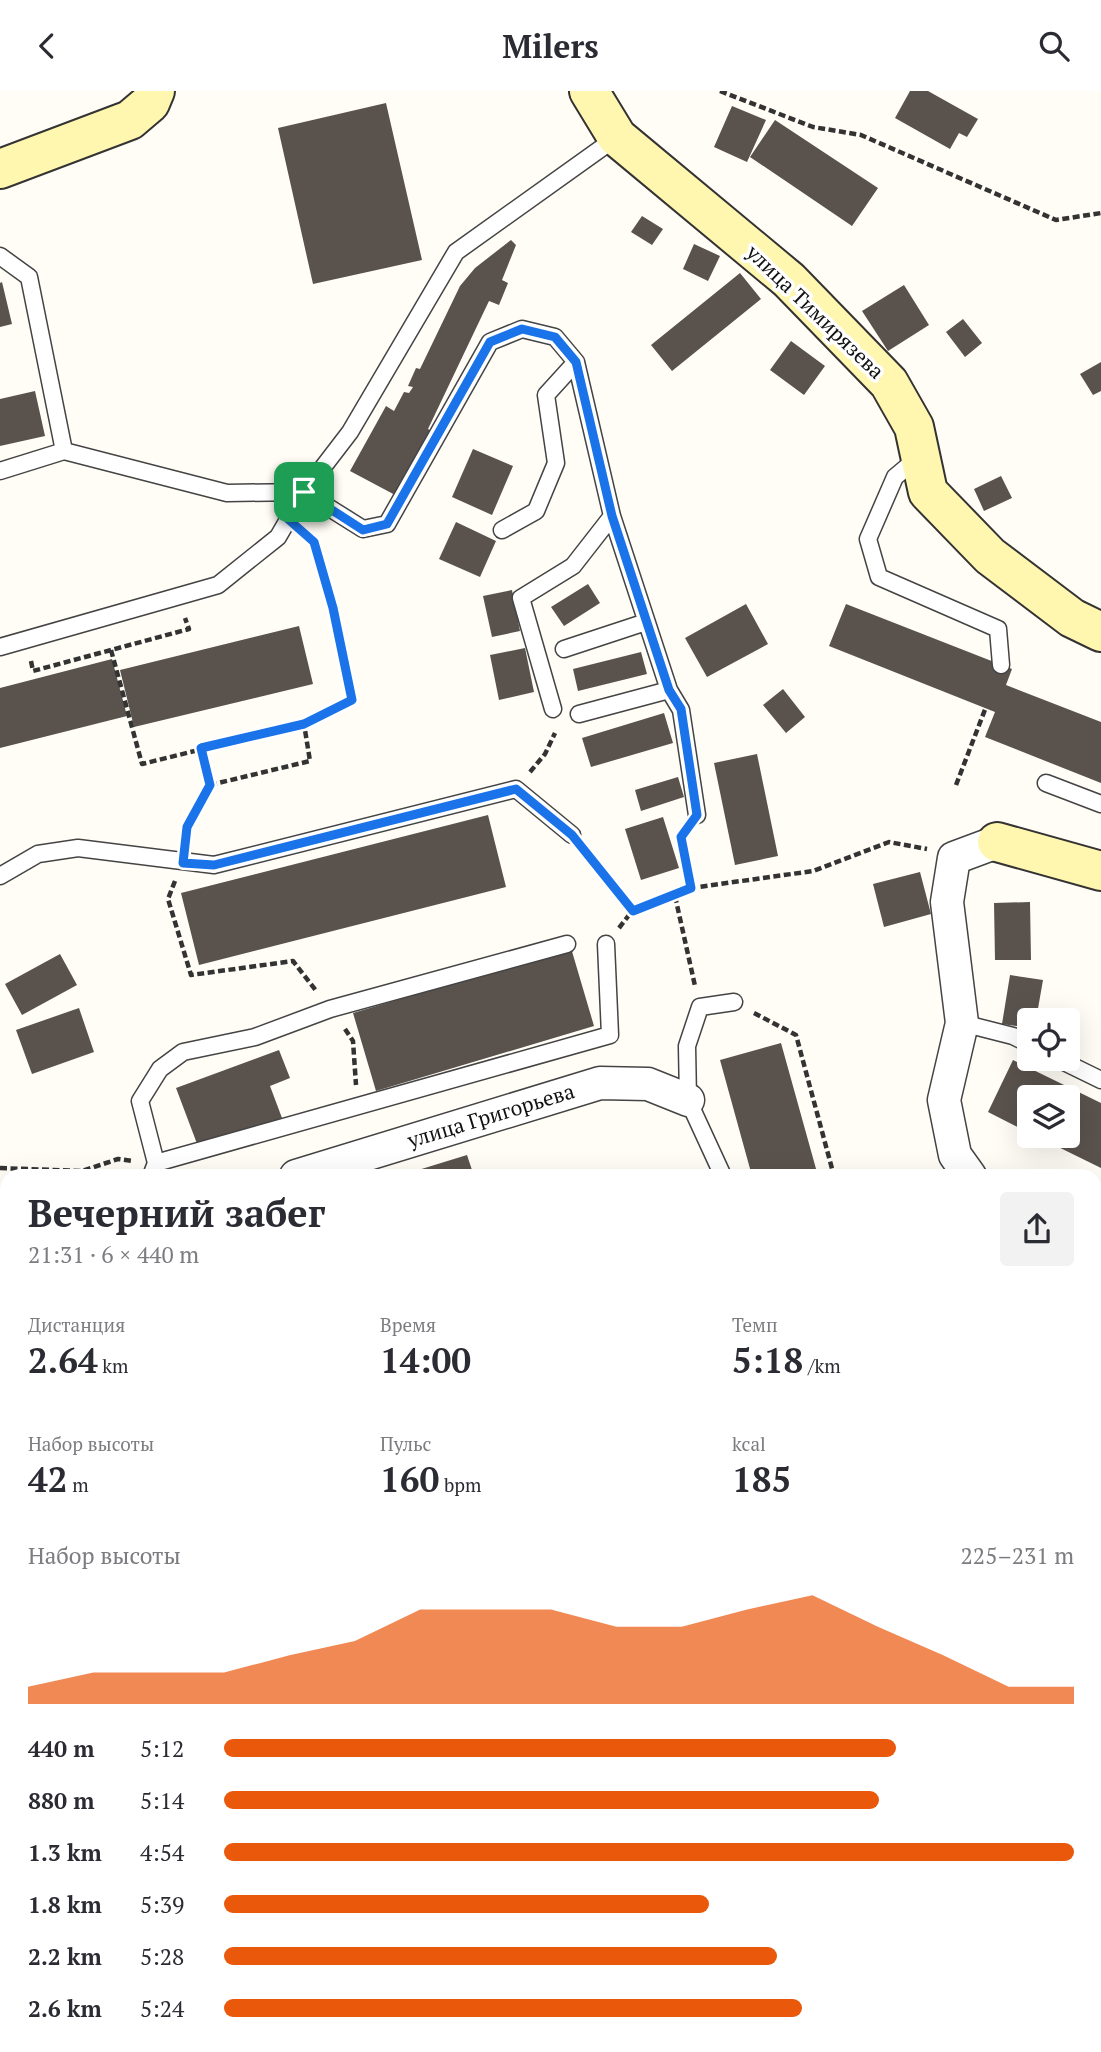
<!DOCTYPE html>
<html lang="ru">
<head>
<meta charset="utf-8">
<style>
	:root { --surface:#fff; --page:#f2f2f3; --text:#2b2b33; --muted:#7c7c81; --accent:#ea580c }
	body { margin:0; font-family:"PT Serif",serif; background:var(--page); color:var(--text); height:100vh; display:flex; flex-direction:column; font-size:26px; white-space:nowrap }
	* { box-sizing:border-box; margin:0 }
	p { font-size:23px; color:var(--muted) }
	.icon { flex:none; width:38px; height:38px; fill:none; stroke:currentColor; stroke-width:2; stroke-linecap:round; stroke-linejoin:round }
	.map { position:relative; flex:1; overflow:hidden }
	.details { position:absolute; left:0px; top:1078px; width:1102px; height:884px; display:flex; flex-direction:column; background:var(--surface); border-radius:21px 21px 0 0; box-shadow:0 7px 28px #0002 }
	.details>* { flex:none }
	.fabs { position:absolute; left:1017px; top:917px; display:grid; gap:14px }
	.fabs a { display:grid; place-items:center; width:63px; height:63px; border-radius:7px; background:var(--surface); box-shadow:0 7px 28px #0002; font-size:35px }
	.pin { position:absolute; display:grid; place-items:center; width:60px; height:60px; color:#fff; margin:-30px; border-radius:14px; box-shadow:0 4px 10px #0006 }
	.round { display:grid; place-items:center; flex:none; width:74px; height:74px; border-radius:7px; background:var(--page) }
	.headline { display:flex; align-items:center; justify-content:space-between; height:119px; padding:0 28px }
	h1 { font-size:38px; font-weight:600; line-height:52px }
	.stats { display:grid; grid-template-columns:repeat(3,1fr); gap:10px; height:119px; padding:7px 28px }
	.stats div { display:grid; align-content:center }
	.stats b { font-size:35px; font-weight:600 }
	.stats small { font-size:19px; font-weight:400 }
	.stats p { font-size:19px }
	.chart { height:196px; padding:14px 28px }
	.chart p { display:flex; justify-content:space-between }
	.chart svg { width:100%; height:126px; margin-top:7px; fill:var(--accent); opacity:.7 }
	ul { padding:0 28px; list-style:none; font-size:23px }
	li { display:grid; grid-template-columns:112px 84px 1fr; align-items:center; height:52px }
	li i { height:18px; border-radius:9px; background:var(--accent) }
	header { display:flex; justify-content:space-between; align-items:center; height:91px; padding:0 28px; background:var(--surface); font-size:32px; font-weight:600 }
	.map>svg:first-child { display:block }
	.green { fill:#d5ebbd }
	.building { fill:#5a524d }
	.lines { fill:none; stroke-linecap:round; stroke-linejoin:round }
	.lane-casing { stroke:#444; stroke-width:19 }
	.street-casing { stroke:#444; stroke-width:35 }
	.secondary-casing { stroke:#333; stroke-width:42 }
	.path { stroke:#333; stroke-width:4.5; stroke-dasharray:7 3.5; stroke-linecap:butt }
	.lane { stroke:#fff; stroke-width:16 }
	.street { stroke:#fff; stroke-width:32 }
	.secondary { stroke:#fff6b0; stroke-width:38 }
	.route-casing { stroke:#fff; stroke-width:14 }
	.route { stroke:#1a73e8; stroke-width:9 }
	.labels { text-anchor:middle; stroke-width:7; stroke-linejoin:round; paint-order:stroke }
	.street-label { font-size:21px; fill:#111; stroke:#fff }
</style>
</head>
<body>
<header><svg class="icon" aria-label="back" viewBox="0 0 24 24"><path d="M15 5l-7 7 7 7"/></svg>Milers<svg class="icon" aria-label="search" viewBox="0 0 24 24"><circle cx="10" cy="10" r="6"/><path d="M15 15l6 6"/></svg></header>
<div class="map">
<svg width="1101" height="1961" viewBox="0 0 1101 1961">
	<rect width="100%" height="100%" fill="#fffdf5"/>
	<path class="green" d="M1101,1639v322h-59v-6h54v-308z"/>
	<path class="building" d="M910,0h18l50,28 -11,18 -8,-4 -9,16 -55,-31z
		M386,12l36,157 -109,24 -35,-156z
		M732,15l34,14 -19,42 -33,-15z
		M775,29l103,68 -26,38 -102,-69z
		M642,125l21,13 -11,16 -21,-13z
		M511,149l5,5 -14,35 6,3 -9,22 -10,-4 -61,128 5,3 -36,64 -47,-25 36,-65 8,5 10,-19 5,1 4,-6 -5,-1 8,-18 4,1 40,-83 15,-18z
		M694,153l26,12 -12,25 -25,-12z
		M740,182l21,26 -89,72 -21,-26z
		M2,191l10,42 -12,3v-44z
		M904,194l25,40 -41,26 -26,-40z
		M963,228l19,24 -17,14 -19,-25z
		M791,250l34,25 -21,29 -34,-25z
		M1101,271v29l-8,4 -13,-21z
		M35,300l10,45 -45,10v-47z
		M473,358l40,17 -21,49 -40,-18z
		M1001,385l11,22 -28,13 -10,-22z
		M456,431l40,19 -16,36 -41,-18z
		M588,493l12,19 -36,23 -13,-19z
		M512,499l8,41 -28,6 -9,-41z
		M746,513l22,40 -61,33 -22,-39z
		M846,513l166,65 -6,16 95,37v61l-116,-46 10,-25 -166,-66z
		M299,535l14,58 -179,43 -14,-57z
		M525,557l9,44 -35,8 -9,-45z
		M641,561l6,22 -69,17 -5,-22z
		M112,568l15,57 -127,32v-60z
		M783,598l22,28 -19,16 -23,-28z
		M664,622l9,30 -82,24 -9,-29z
		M757,663l21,102 -43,9 -21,-102z
		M678,686l6,20 -43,14 -6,-21z
		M488,724l18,72 -307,78 -18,-72z
		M663,726l16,51 -38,12 -16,-51z
		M920,781l11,42 -47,13 -11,-43z
		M1030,811l1,58h-36l-1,-57z
		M571,857l23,78 -218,65 -23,-78z
		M60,863l17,31 -55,30 -17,-31z
		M1010,884l33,5 -7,40h-7v8l-27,-4z
		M79,917l15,44 -62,22 -16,-44z
		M781,952l37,133h-66l-32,-116z
		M279,959l11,28 -20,8 12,32 -83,31 -23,-61z
		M1013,969l88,43v65l-65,-32h32v-39h-39v36l-41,-21z
		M467,1064l7,21h-72v-1z
		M1101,1245v29l-5,-5v-17z
		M1096,1381l5,2v70l-5,-3z
		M0,1691l7,2v75l-7,-3z
		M754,1955l1,6h-72l-1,-5z"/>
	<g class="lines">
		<g class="lane-casing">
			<path id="lane" d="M0,165l29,21 35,174 -64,20
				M64,360l163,42 77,-1 46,-60 106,-180 161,-115
				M920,365l-25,21 -27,62 11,38 119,52 3,36
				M502,439l34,-19 20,-48 -10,-68 30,-33
				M0,556l218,-62 60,-48 26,-45 59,37 24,-5 103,-182 32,-13 33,8 21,25 36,154 57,174 12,20 16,105
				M564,558l82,-27
				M553,618l-32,-111 52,-32 39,-50
				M579,623l90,-24
				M1046,692l55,21
				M0,785l38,-22 40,-6 136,17 302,-76 56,46
				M962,932l51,13 16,8
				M1058,968l43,21
				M156,1072l-16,-62 20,-32 23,-17 72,-15 75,-28 237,-65
				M151,1085l5,-13 454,-128 -4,-91
				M723,1085l-35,-76 -1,-54 13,-39 34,-5
				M1096,1355l5,3
				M1096,1493l5,10
				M1029,1955v6
				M414,1960l3,-5"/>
		</g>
		<g class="street-casing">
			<path id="street" d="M296,1085l304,-93 48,1 40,16
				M970,1085l-15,-21 -11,-55 18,-77 -15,-121 7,-44 43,-16
				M0,1161l7,-2
				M1096,1198l5,5
				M0,1547l7,1
				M0,1673h7"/>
		</g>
		<g class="secondary-casing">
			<path id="secondary" d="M589,0l28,46 172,143 100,103 25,44 14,65 62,64 82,62 29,14
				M0,78l130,-49 20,-17 5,-12
				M997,751l104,29
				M0,1420l7,7
				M888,1955l1,6"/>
		</g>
		<path class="path" d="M720,0l93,36 48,8 195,85 45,-7
			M111,559l31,114 162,-40 48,-24c-8,-37 -23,-144 -48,-167
			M31,570l2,10 156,-42 -4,-11
			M530,681l15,-18 10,-21
			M210,694l100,-24 -6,-37
			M956,694l30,-78
			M684,741l-3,5 10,51
			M186,748l1,-12 23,-42 -9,-37
			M586,761l47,58
			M175,790l-7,18 23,76 102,-14 24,31
			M675,805l20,90
			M619,837l14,-18 58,-22 122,-17 76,-29 38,7
			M754,922l42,22 38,141
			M345,938l8,12 3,44
			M0,1077l82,3 36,-12 15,2
			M1096,1729l5,-2
			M0,1783l7,3
			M1096,1839l5,2
			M1096,1890l5,-20
			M118,1961l4,-6
			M1077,1961l1,-6"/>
		<use href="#lane" class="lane"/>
		<use href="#street" class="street"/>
		<use href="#secondary" class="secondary"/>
	</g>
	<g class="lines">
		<g class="route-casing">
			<path id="route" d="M522,238l33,8 21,25 36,154 57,174 12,19 16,106 -16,22 10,51 -58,23 -61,-76 -56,-46 -302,76 -31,-2 4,-36 23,-42 -9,-37 103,-24 48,-24 -19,-92 -19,-66 -26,-23 16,-27 59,38 24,-6 103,-182z"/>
		</g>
		<use href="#route" class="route"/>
	</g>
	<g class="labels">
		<g class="street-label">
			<text transform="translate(815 221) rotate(44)" y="7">улица Тимирязева</text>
			<text transform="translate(491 1025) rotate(-17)" y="7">улица Григорьева</text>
		</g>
	</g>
</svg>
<div class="fabs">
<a><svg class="icon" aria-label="locate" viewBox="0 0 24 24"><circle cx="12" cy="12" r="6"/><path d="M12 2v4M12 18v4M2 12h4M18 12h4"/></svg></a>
<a><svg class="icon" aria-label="layers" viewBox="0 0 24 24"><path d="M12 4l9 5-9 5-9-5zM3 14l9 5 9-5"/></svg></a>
</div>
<div class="pin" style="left:304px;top:401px;background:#1e9e55"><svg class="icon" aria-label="arrive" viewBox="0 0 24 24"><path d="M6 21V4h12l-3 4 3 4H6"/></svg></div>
<section class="details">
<div class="headline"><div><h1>Вечерний забег</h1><p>21:31 · 6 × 440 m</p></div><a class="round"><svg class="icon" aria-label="share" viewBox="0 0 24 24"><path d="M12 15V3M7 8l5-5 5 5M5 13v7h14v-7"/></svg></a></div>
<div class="stats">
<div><p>Дистанция</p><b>2.64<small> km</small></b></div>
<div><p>Время</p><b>14:00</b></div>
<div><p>Темп</p><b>5:18<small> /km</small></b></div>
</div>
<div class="stats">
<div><p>Набор высоты</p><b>42<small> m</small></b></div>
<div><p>Пульс</p><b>160<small> bpm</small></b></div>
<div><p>kcal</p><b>185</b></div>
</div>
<div class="chart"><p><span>Набор высоты</span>225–231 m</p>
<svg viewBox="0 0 160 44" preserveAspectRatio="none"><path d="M0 44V38L10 33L20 33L30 33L40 27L50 22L60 11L70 11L80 11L90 17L100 17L110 11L120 6L130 17L140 27L150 38L160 38V44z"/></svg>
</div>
<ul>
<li><b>440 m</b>5:12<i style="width:79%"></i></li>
<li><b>880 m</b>5:14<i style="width:77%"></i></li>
<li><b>1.3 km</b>4:54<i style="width:100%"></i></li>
<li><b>1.8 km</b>5:39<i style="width:57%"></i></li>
<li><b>2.2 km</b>5:28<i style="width:65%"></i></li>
<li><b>2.6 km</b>5:24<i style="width:68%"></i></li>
</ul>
</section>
</div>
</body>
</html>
